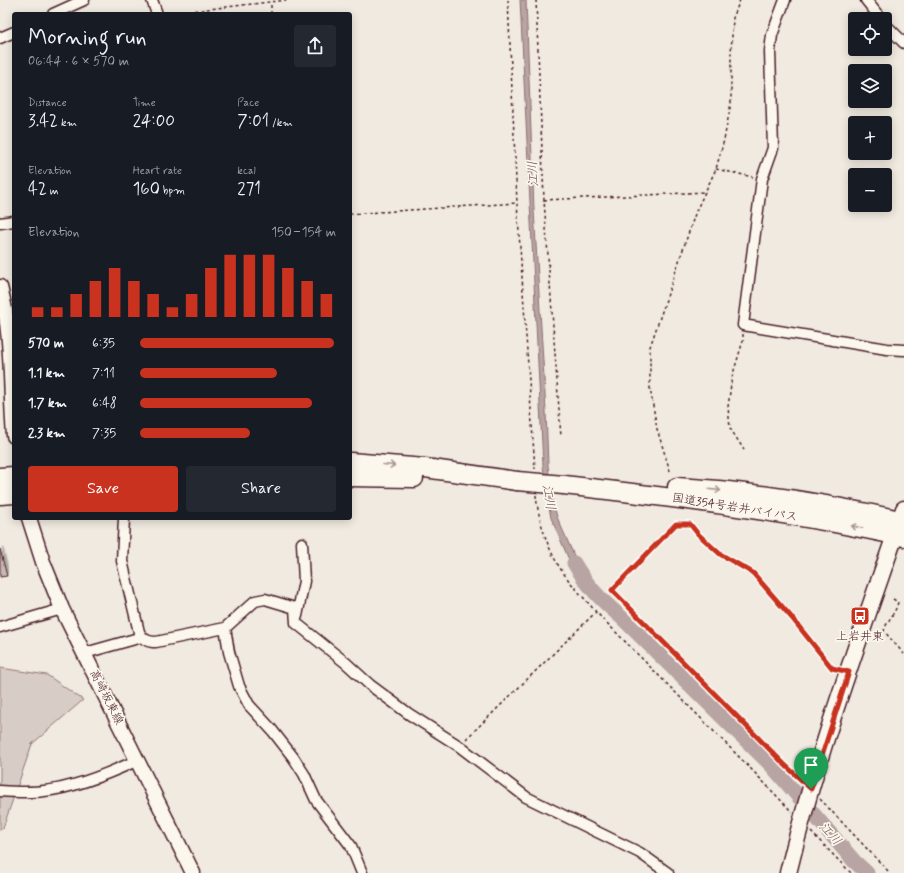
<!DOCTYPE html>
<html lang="en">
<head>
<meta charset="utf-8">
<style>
	:root { --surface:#171b24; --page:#242831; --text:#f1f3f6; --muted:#9ea1a6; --accent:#c8321e }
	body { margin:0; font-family:Mynerve,"Klee One",sans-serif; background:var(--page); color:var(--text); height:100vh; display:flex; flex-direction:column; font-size:15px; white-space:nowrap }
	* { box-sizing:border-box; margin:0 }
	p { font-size:13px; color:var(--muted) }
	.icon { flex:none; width:22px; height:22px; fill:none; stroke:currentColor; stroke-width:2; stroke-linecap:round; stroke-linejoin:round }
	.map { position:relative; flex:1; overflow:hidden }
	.details { position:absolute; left:12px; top:12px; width:340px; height:508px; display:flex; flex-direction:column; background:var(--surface); border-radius:4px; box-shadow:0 2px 10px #0003 }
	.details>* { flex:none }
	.fabs { position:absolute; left:848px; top:12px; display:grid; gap:8px }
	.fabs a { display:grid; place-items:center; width:44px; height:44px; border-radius:4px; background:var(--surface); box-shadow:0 2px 10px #0003; font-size:20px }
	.pin { position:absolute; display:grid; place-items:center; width:34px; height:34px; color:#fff; margin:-41px -17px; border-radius:50% 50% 50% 0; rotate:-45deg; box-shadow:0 0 4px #0007 }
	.pin .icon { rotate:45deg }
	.round { display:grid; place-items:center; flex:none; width:42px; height:42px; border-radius:4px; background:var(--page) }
	.head { display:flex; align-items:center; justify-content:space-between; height:68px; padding:0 16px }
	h1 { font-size:22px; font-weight:600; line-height:30px }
	.stats { display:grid; grid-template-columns:repeat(3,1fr); gap:6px; height:68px; padding:4px 16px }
	.stats div { display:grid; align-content:center }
	.stats b { font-size:17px; font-weight:600 }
	.stats small { font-size:11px; font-weight:400 }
	.stats p { font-size:11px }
	.chart { height:112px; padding:8px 16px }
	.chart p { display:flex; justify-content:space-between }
	.chart svg { width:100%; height:72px; margin-top:4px; stroke:var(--accent); stroke-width:6 }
	.primary-button { display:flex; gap:8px; margin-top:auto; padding:8px 16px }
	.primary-button a { flex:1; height:46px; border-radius:4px; background:var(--accent); color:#fff; font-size:16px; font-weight:600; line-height:46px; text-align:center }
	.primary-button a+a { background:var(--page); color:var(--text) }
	ul { padding:0 16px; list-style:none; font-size:13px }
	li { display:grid; grid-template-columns:64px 48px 1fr; align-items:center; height:30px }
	li i { height:10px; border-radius:5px; background:var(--accent) }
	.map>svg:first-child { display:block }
	.green { fill:#d8ccc6; stroke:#917678 }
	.water { fill:#b8a4a2; stroke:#8c6f72 }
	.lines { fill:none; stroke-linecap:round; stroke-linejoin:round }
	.river { stroke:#b8a4a2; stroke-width:15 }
	.building { fill:#c8b8b3; stroke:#4a1f2b; filter:url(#shadow) }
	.street-casing { stroke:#4a1f2b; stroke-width:13 }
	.secondary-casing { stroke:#4a1f2b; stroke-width:17 }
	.primary-casing { stroke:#4a1f2b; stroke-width:19 }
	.highway-casing { stroke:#4a1f2b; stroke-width:21 }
	.path { stroke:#4a1f2b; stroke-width:1.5; stroke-dasharray:3 3; stroke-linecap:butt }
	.street { stroke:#fbf7ec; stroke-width:10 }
	.secondary { stroke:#fbf7ec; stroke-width:14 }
	.primary { stroke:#fbf7ec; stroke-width:16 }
	.highway { stroke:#fbf7ec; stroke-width:18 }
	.highway-bridge-casing { stroke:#4a1f2b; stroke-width:21; stroke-linecap:butt }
	.highway-bridge { stroke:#fbf7ec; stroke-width:18 }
	.oneway { stroke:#ab9695 }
	.route-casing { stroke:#fff; stroke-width:8 }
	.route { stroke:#c8321e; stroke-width:5 }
	.labels { text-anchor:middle; stroke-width:3.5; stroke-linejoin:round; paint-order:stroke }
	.street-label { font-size:12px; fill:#4a1f2b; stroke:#fbf7ec }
	.poi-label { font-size:12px; fill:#4a1f2b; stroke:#fbf7ec }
	.water-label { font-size:13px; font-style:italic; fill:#704e55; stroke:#fbf7ec }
</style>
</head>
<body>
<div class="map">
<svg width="904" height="873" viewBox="0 0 904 873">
	<defs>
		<filter id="shadow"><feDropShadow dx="2.5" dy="-2.5" stdDeviation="0" flood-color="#0004"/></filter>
	</defs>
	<rect width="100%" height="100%" fill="#f0eae0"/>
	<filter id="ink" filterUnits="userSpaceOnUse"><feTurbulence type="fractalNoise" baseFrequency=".025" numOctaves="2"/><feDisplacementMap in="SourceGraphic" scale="8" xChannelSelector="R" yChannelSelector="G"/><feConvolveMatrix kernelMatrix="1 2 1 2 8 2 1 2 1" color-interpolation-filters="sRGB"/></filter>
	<g filter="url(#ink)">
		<path class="green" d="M0,668l47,7 36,25 -51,44 -29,84 -3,2z"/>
		<path class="water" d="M520,0h6l8,210 12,201 2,54 3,28 6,24 19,43 11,20 -5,2 -12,-20 -19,-44 -5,-25 -3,-28z"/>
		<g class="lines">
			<path class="river" d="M574,563c14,24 26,36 47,54l151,149 82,95 13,12"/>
		</g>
		<path class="building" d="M0,549l7,27 -7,1z"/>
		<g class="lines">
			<g class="street-casing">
				<path id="street" d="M152,0l5,14
					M785,0l-13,35 -2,16 3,97 -11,31 -19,146 144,24 17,1
					M866,0l15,19
					M53,14l31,-14
					M885,24l19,19
					M0,38l14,-6
					M0,223l14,-2
					M124,518l-2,43 17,71c4,8 9,10 17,10l69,-14 30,-27 10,-2 30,9 1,15 50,40 24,22 39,29 50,32 67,51 114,56 28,20
					M297,616l7,-35 -2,-38
					M0,627l62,-18
					M225,628l4,24 10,34 10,19 23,25 21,27 11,17 12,26 35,46 11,27
					M85,653l57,-16
					M0,791c14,1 29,2 44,0 30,-3 66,-18 94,-31"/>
			</g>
			<g class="secondary-casing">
				<path id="secondary" d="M0,287c13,48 10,100 14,149
					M29,518l14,44 19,47 131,264"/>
			</g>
			<g class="primary-casing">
				<path id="primary" d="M788,873c30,-124 75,-244 116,-364"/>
			</g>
			<g class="highway-casing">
				<path id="highway" d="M350,462l75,6 92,13
					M0,477l14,-1
					M350,477l64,1
					M564,485c114,13 228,27 340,52
					M677,487c77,4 152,17 227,34
					M0,495l14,-1"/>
			</g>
			<path class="path" d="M508,0l9,203 18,266
				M536,0l8,200 17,237
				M165,14l122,-14
				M271,14v-12
				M716,169l37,8
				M544,200l162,-8
				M350,214l167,-11
				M743,334v7l-11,36 -4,30 2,21 14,22
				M670,471l-13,-42 -7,-41v-41l46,-136 20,-42 8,-29 7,-37v-49l2,-36 7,-18
				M536,495c2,22 10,49 21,68 10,18 26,33 39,49l157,159 39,41
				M893,599l5,3c-2,11 -11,18 -14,29l20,23
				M466,739l130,-127
				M801,779l-189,-189 64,-66h14l8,10 22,20 33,19 39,45 40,50 5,1
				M820,799l70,74
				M811,832l40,41"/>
			<use href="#street" class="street"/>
			<use href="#secondary" class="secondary"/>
			<use href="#primary" class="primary"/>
			<use href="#highway" class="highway"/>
			<g class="highway-bridge-casing">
				<path id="highway-bridge" d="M517,481l47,4"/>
			</g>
			<use href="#highway-bridge" class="highway-bridge"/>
		</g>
		<defs><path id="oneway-shaft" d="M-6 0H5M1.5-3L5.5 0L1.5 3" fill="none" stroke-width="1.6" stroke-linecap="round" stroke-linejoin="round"/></defs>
		<g class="oneway">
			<use href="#oneway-shaft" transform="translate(389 465) rotate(5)"/>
			<use href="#oneway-shaft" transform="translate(715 490) rotate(6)"/>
			<use href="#oneway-shaft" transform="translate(857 527) rotate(-169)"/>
		</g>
	</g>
	<g class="lines" filter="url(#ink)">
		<g class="route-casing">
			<path id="route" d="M676,524h14l8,10 22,20 33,19 39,45 40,50 17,4 -38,117 -27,-25 -172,-174z"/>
		</g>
		<use href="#route" class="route"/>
	</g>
	<defs>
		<g id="bus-square" transform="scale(1)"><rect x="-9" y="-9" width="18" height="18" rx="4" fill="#c8321e" stroke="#fbf7ec"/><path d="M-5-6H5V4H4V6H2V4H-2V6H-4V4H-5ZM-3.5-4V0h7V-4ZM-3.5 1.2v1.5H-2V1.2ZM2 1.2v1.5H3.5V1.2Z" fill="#fff"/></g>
	</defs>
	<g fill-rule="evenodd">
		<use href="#bus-square" x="860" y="616"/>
	</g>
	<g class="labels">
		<g class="street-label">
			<text transform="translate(735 507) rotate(9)" y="4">国道354号岩井バイパス</text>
			<text transform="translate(107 697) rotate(63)" y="4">高崎坂東線</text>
		</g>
		<g class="poi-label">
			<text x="860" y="640">上岩井東</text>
		</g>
		<g class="water-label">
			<text transform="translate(532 174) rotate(-93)" y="5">江川</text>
			<text transform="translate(550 497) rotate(81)" y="5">江川</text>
			<text transform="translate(831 833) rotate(48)" y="5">江川</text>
		</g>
	</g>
</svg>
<div class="fabs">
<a><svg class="icon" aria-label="locate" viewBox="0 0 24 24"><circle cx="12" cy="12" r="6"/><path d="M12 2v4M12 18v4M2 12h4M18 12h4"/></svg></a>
<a><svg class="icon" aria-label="layers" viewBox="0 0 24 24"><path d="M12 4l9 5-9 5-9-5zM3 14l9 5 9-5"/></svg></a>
<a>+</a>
<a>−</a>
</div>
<div class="pin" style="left:811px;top:789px;background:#1e9e55"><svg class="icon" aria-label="arrive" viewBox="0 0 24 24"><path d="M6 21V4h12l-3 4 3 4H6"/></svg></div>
<section class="details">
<div class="head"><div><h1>Morning run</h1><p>06:44 · 6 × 570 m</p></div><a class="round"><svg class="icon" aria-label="share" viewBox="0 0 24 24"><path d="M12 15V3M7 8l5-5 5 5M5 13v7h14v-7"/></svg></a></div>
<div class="stats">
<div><p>Distance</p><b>3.42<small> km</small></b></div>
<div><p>Time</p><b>24:00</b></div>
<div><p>Pace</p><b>7:01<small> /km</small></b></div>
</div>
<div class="stats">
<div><p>Elevation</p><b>42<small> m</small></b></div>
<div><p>Heart rate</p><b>160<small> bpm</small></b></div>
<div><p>kcal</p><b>271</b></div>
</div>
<div class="chart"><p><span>Elevation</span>150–154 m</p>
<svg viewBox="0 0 160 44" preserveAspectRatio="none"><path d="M5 44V38M15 44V38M25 44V30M35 44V22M45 44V14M55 44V22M65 44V30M75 44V38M85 44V30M95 44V14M105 44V6M115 44V6M125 44V6M135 44V14M145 44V22M155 44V30"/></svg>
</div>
<ul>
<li><b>570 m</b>6:35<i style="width:99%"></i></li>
<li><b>1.1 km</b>7:11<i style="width:70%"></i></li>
<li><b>1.7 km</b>6:48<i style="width:88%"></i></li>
<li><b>2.3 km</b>7:35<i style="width:56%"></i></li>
</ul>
<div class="primary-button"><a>Save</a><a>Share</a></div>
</section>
</div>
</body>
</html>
